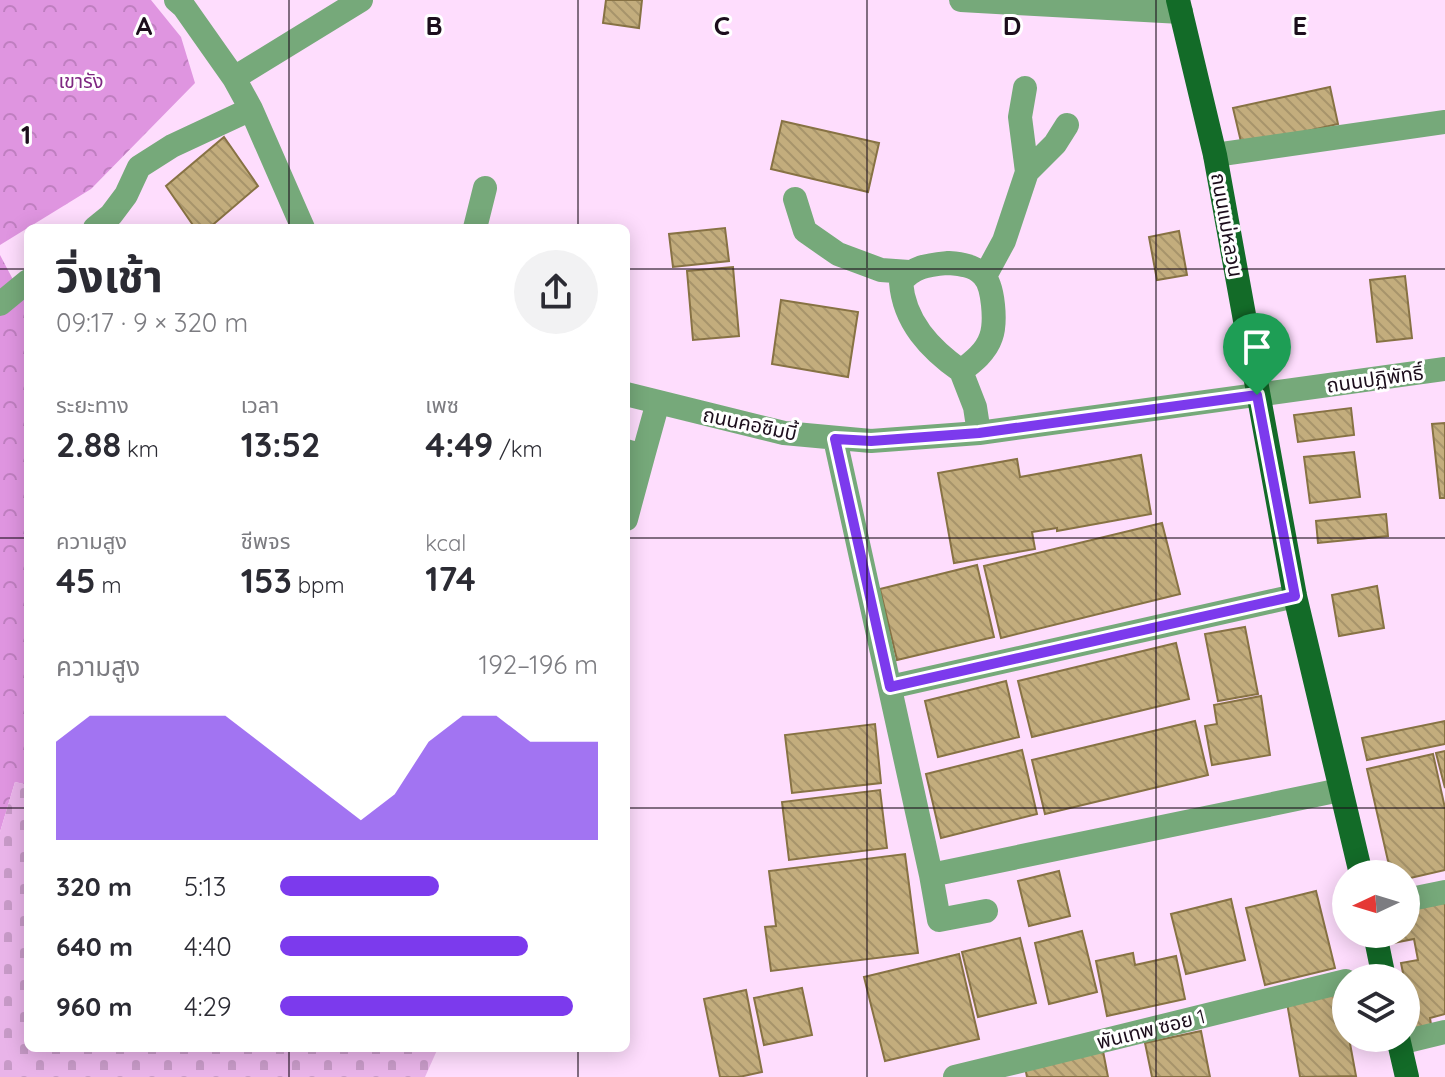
<!DOCTYPE html>
<html lang="th">
<head>
<meta charset="utf-8">
<style>
	:root { --surface:#fff; --page:#f2f2f3; --text:#2b2b33; --muted:#7c7c81; --accent:#7c3aed }
	body { margin:0; font-family:Quicksand,"Noto Sans Thai",sans-serif; background:var(--page); color:var(--text); height:100vh; display:flex; flex-direction:column; font-size:30px; white-space:nowrap }
	* { box-sizing:border-box; margin:0 }
	p { font-size:26px; color:var(--muted) }
	.icon { flex:none; width:44px; height:44px; fill:none; stroke:currentColor; stroke-width:2; stroke-linecap:round; stroke-linejoin:round }
	.map { position:relative; flex:1; overflow:hidden }
	.details { position:absolute; left:24px; top:224px; width:606px; height:828px; display:flex; flex-direction:column; background:var(--surface); border-radius:12px; box-shadow:0 4px 20px #0003 }
	.details>* { flex:none }
	.needle { width:52px; rotate:266deg }
	.controls { position:absolute; left:1332px; top:860px; display:grid; gap:16px }
	.controls a { display:grid; place-items:center; width:88px; height:88px; border-radius:50%; background:var(--surface); box-shadow:0 4px 20px #0003; font-size:40px }
	.pin { position:absolute; display:grid; place-items:center; width:68px; height:68px; color:#fff; margin:-82px -34px; border-radius:50% 50% 50% 0; rotate:-45deg; box-shadow:0 0 8px #0007 }
	.pin .icon { rotate:45deg }
	.round { display:grid; place-items:center; flex:none; width:84px; height:84px; border-radius:42px; background:var(--page) }
	.headline { display:flex; align-items:center; justify-content:space-between; height:136px; padding:0 32px }
	h1 { font-size:44px; font-weight:700; line-height:60px }
	.figures { display:grid; grid-template-columns:repeat(3,1fr); gap:12px; height:136px; padding:8px 32px }
	.figures div { display:grid; align-content:center }
	.figures b { font-size:34px; font-weight:700 }
	.figures small { font-size:22px; font-weight:400 }
	.figures p { font-size:22px }
	.chart { height:224px; padding:16px 32px }
	.chart p { display:flex; justify-content:space-between }
	.chart svg { width:100%; height:144px; margin-top:8px; fill:var(--accent); opacity:.7 }
	ul { padding:0 32px; list-style:none; font-size:26px }
	li { display:grid; grid-template-columns:128px 96px 1fr; align-items:center; height:60px }
	li i { height:20px; border-radius:10px; background:var(--accent) }
	.map>svg:first-child { display:block }
	.forest { fill:url(#forest-crowns) }
	.cemetery { fill:url(#cemetery-stones) }
	.building { fill:url(#building-back-hatch); stroke:#877244; stroke-width:2 }
	.lines { fill:none; stroke-linecap:round; stroke-linejoin:round }
	.minor { stroke:#76a97a; stroke-width:24 }
	.major { stroke:#136b28; stroke-width:24 }
	.route-casing { stroke:#fff; stroke-width:16 }
	.route { stroke:#7c3aed; stroke-width:10 }
	.grid { fill:none; stroke:#1c0e1c; stroke-width:2; stroke-opacity:0.55 }
	.labels { text-anchor:middle; stroke-width:6; stroke-linejoin:round; paint-order:stroke }
	.park-label { font-size:20px; fill:#7e2781; stroke:#fff }
	.street-label { font-size:20px; fill:#1c0e1c; stroke:#fff }
	.grid-label { font-size:26px; text-anchor:middle; font-weight:bold; fill:#1c0e1c; stroke:#fff; stroke-width:6; stroke-linejoin:round; paint-order:stroke }
</style>
</head>
<body>
<div class="map">
<svg width="1445" height="1077" viewBox="0 0 1445 1077">
	<defs>
		<pattern id="forest-crowns" width="20" height="18" patternUnits="userSpaceOnUse" patternTransform="scale(2)"><rect width="20" height="18" fill="#df95e0"/><path d="M2 6a3 3 0 1 1 6 0M12 15a3 3 0 1 1 6 0" fill="none" stroke="#bf7fc0"/></pattern>
		<pattern id="cemetery-stones" width="16" height="16" patternUnits="userSpaceOnUse" patternTransform="scale(2)"><rect width="16" height="16" fill="#e9b4e9"/><path d="M2 7V4a2 2 0 0 1 4 0v3zM10 15v-3a2 2 0 0 1 4 0v3z" fill="#c79ac7"/></pattern>
		<pattern id="building-back-hatch" width="6" height="6" patternUnits="userSpaceOnUse" patternTransform="scale(2)"><rect width="6" height="6" fill="#c3ad7d"/><path d="M-1 5l2 2M0 0l6 6M5-1l2 2" fill="none" stroke="#a7946b"/></pattern>
	</defs>
	<rect width="100%" height="100%" fill="#feddfd"/>
	<path class="forest" d="M0,0h151l30,37 14,46 -104,106 -91,56z
		M0,255l28,53v477l-13,-3 -15,50z"/>
	<path class="cemetery" d="M15,782l13,3v263h410l-13,29h-425v-245z"/>
	<path class="building" d="M606,0h36l-3,28 -36,-5z
		M1330,87l8,37 -96,22 -9,-38z
		M782,121l97,22 -11,49 -97,-23z
		M224,137l34,49 -49,42h-14l-29,-42z
		M725,228l4,33 -56,6 -4,-33z
		M1179,231l8,44 -30,5 -8,-43z
		M733,267l6,69 -46,4 -6,-69z
		M1405,276l7,62 -35,4 -7,-62z
		M781,300l77,12 -10,65 -76,-13z
		M1351,408l3,27 -56,7 -4,-27z
		M1445,423v75h-5l-8,-74z
		M1354,452l6,45 -50,6 -6,-46z
		M1141,455l10,59 -94,17v-3l-25,4 3,17 -81,14 -16,-90 79,-14 3,18z
		M1386,514l2,22 -70,7 -2,-22z
		M1162,523l18,71 -179,44 -17,-72z
		M977,565l17,72 -97,23 -17,-71z
		M1377,586l7,42 -45,8 -7,-41z
		M1245,627l13,67 -40,7 -13,-67z
		M1176,643l13,56 -157,38 -14,-56z
		M1006,681l13,56 -81,20 -13,-56z
		M1261,696l9,59 -58,10 -7,-39 12,-2 -3,-19z
		M1195,721l13,54 -163,39 -13,-54z
		M1445,721v23l-78,16 -5,-22z
		M875,724l6,59 -89,10 -7,-58z
		M1022,750l15,64 -96,24 -15,-64z
		M1445,751v37l-9,-35z
		M1433,754l12,54v62l-39,9v-5h-15l-24,-105z
		M880,790l7,58 -98,12 -7,-58z
		M905,854l13,99 -147,18 -6,-44 11,-1 -7,-55z
		M1059,871l11,45 -41,10 -11,-45z
		M1316,891l19,77 -70,17 -19,-77z
		M1231,899l14,61 -59,14 -15,-60z
		M1445,902v112l-15,4 2,13 -16,4 -10,-57h-2l-3,-15 17,-3 -4,-21 -21,4 -2,-9h15v-23z
		M1082,931l15,61 -48,12 -14,-61z
		M1020,938l16,65 -58,14 -16,-65z
		M1133,953l2,12 41,-9 9,43 -78,17 -11,-55z
		M959,954l20,85 -94,22 -21,-84z
		M802,988l10,47 -48,10 -10,-47z
		M746,990l16,82 -23,5h-19l-16,-78z
		M1339,992l7,46h3l7,38 -56,1 -13,-74z
		M1201,1031l9,46h-58l-7,-34z
		M1103,1051l5,26h-81l-2,-10z"/>
	<g class="lines">
		<path class="minor" d="M176,0l8,7 50,71 17,31 52,119
			M961,0l220,12
			M234,78l127,-78
			M1215,155l230,-33
			M1027,172l28,-28 12,-19
			M795,199l10,32 33,23 43,16 28,2
			M95,228l16,-13 15,-20 13,-28 33,-21 79,-37
			M475,228l10,-40
			M948,263c12,1 26,2 35,12 11,11 13,48 8,62 -5,15 -18,25 -30,34 -31,-22 -57,-49 -60,-89 13,-16 27,-17 47,-19z
			M985,276l19,-35 23,-69 -7,-55 5,-29
			M0,304l28,-23
			M961,371l14,36 4,26
			M626,394l158,39 87,8 108,-8 466,-64
			M835,439l96,436 8,45 47,-9
			M626,451l17,5 15,-54
			M626,519l17,-63
			M890,687l405,-91
			M931,875l409,-85
			M1406,900l39,-8
			M1399,1043l46,-11
			M955,1077l391,-96"/>
		<path class="major" d="M1178,0l37,155 80,441 66,278
			M1375,934l9,44
			M1398,1038l9,39"/>
	</g>
	<g class="lines">
		<g class="route-casing">
			<path id="route" d="M1257,395l38,201 -405,91 -55,-248 36,2 108,-8z"/>
		</g>
		<use href="#route" class="route"/>
	</g>
	<path class="grid" d="M289,0v228M578,0v228M867,0v1077M1156,0v1077M0,269h28M626,269h819M0,538h28M626,538h819M0,808h28M626,808h819M289,1048v29M578,1048v29"/>
	<g class="labels">
		<g class="park-label">
			<text x="81" y="88">เขารัง</text>
		</g>
		<g class="street-label">
			<text transform="translate(1227 225) rotate(80)" y="7">ถนนแม่หลวน</text>
			<text transform="translate(1375 379) rotate(-8)" y="7">ถนนปฏิพัทธิ์</text>
			<text transform="translate(750 424) rotate(12)" y="7">ถนนคอซิมบี้</text>
			<text transform="translate(1151 1029) rotate(-14)" y="7">พันเทพ ซอย 1</text>
		</g>
	</g>
	<g class="grid-label">
		<text x="144" y="35">A</text>
		<text x="434" y="35">B</text>
		<text x="722" y="35">C</text>
		<text x="1012" y="35">D</text>
		<text x="1300" y="35">E</text>
		<text x="26" y="144">1</text>
	</g>
</svg>
<div class="controls">
<a><svg class="needle" viewBox="-14 -14 28 28"><path d="M0-13l5 13h-10z" fill="#e53935"/><path d="M0 13l5-13h-10z" fill="#7c7c81"/></svg></a>
<a><svg class="icon" aria-label="layers" viewBox="0 0 24 24"><path d="M12 4l9 5-9 5-9-5zM3 14l9 5 9-5"/></svg></a>
</div>
<div class="pin" style="left:1257px;top:395px;background:#1e9e55"><svg class="icon" aria-label="arrive" viewBox="0 0 24 24"><path d="M6 21V4h12l-3 4 3 4H6"/></svg></div>
<section class="details">
<div class="headline"><div><h1>วิ่งเช้า</h1><p>09:17 · 9 × 320 m</p></div><a class="round"><svg class="icon" aria-label="share" viewBox="0 0 24 24"><path d="M12 15V3M7 8l5-5 5 5M5 13v7h14v-7"/></svg></a></div>
<div class="figures">
<div><p>ระยะทาง</p><b>2.88<small> km</small></b></div>
<div><p>เวลา</p><b>13:52</b></div>
<div><p>เพซ</p><b>4:49<small> /km</small></b></div>
</div>
<div class="figures">
<div><p>ความสูง</p><b>45<small> m</small></b></div>
<div><p>ชีพจร</p><b>153<small> bpm</small></b></div>
<div><p>kcal</p><b>174</b></div>
</div>
<div class="chart"><p><span>ความสูง</span>192–196 m</p>
<svg viewBox="0 0 160 44" preserveAspectRatio="none"><path d="M0 44V14L10 6L20 6L30 6L40 6L50 6L60 14L70 22L80 30L90 38L100 30L110 14L120 6L130 6L140 14L150 14L160 14V44z"/></svg>
</div>
<ul>
<li><b>320 m</b>5:13<i style="width:50%"></i></li>
<li><b>640 m</b>4:40<i style="width:78%"></i></li>
<li><b>960 m</b>4:29<i style="width:92%"></i></li>
</ul>
</section>
</div>
</body>
</html>
